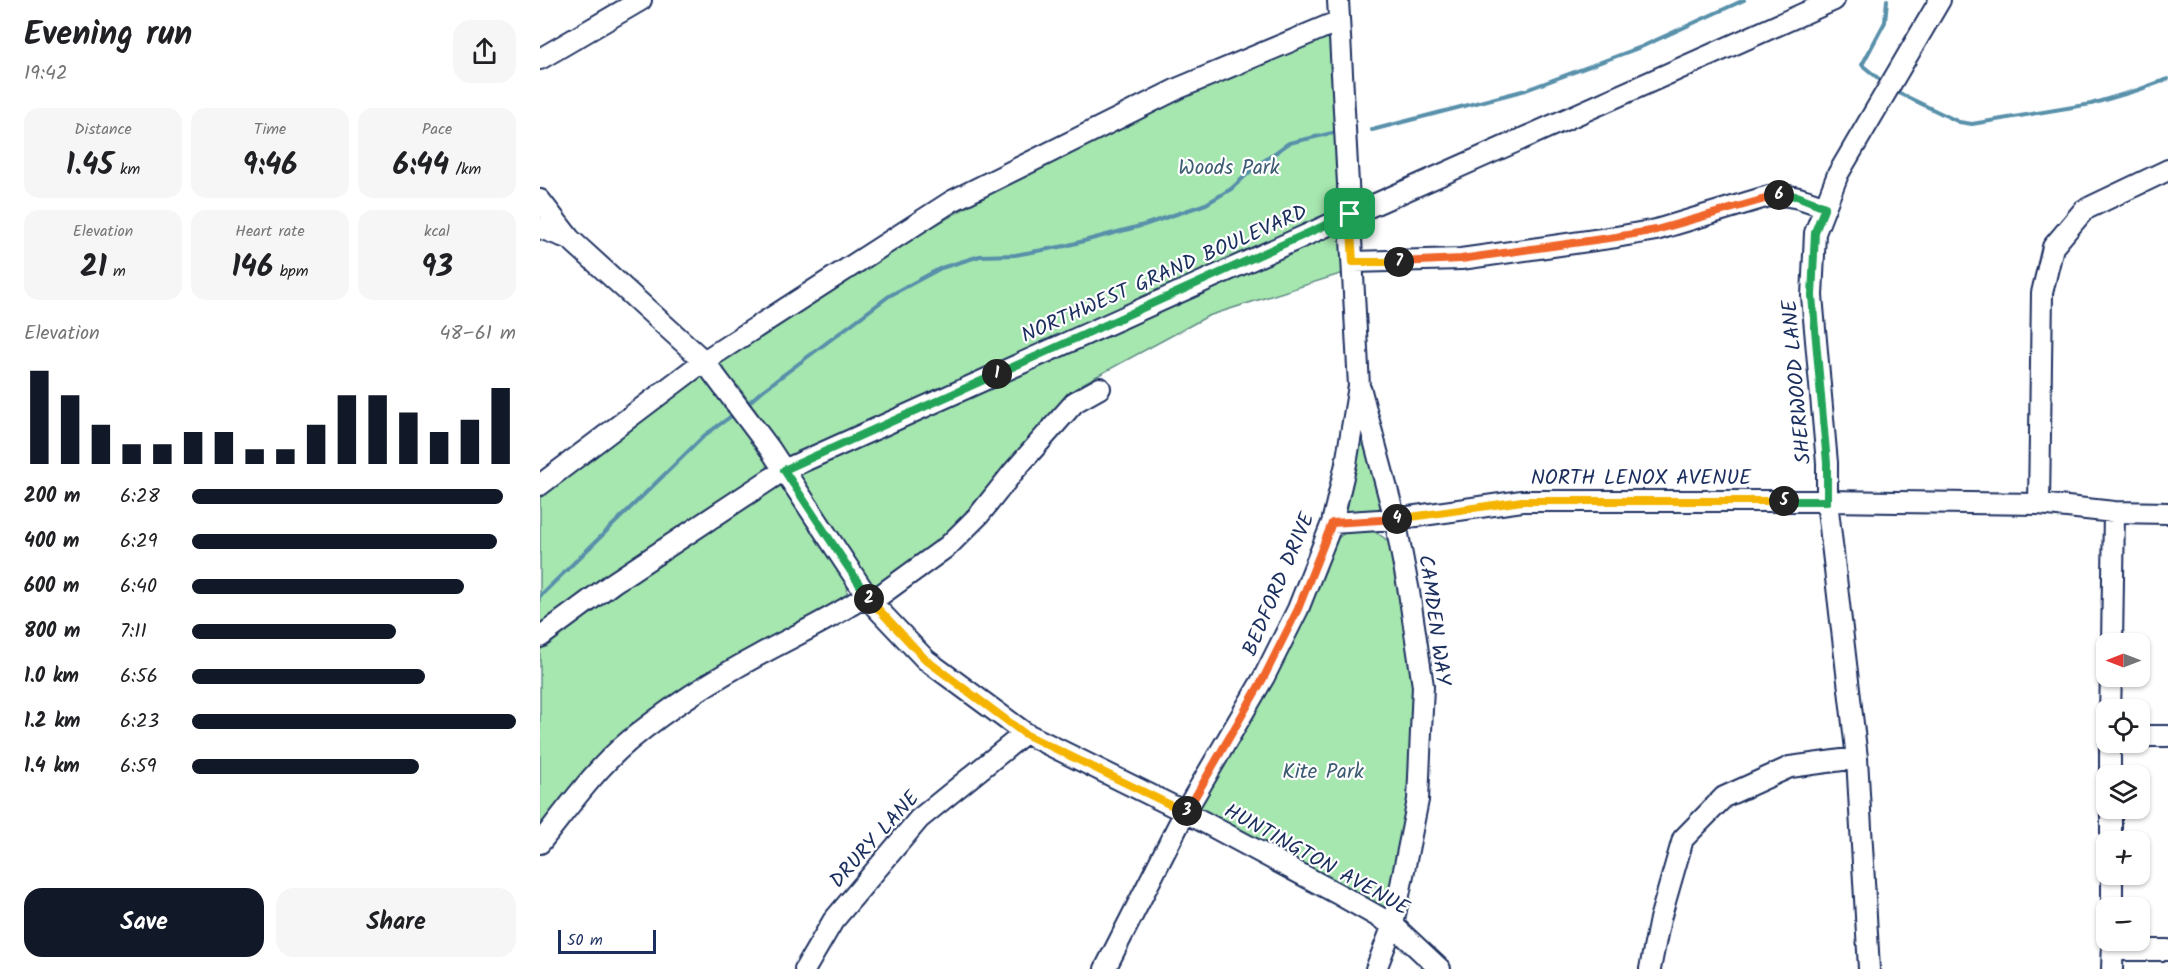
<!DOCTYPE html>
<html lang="en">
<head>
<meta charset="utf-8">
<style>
	:root { --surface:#fff; --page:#f6f6f6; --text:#202124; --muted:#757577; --accent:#111827 }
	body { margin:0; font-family:Kalam,sans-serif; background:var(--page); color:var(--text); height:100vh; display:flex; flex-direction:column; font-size:22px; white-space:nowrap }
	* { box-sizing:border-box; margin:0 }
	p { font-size:20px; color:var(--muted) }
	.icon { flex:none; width:33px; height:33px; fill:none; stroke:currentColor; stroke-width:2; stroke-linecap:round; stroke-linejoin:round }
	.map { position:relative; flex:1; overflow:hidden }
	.side { display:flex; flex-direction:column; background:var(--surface); width:540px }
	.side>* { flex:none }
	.needle { width:39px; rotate:270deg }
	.buttons { position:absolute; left:1556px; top:633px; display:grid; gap:12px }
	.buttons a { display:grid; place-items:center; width:54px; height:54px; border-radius:12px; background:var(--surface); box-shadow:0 2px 4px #0004; font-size:30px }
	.scale { position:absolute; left:18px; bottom:15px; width:98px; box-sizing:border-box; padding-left:6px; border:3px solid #1b2f5e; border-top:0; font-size:16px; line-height:21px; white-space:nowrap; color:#1b2f5e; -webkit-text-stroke:4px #fff; paint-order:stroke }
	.pin { position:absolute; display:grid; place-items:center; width:51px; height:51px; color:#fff; margin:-26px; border-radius:12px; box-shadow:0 3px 9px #0006 }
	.km { position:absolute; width:30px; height:30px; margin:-15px; border-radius:50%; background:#222; color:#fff; font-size:16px; line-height:30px; text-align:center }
	.round { display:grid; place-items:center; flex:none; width:63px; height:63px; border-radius:18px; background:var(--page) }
	.summary { display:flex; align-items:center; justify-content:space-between; height:102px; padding:0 24px }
	h1 { font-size:33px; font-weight:700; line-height:45px }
	.metrics { display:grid; grid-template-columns:repeat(3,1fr); gap:9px; height:102px; padding:6px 24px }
	.metrics div { display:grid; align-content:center; border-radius:15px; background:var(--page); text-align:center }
	.metrics b { font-size:30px; font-weight:700 }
	.metrics small { font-size:16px; font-weight:400 }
	.metrics p { font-size:16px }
	.chart { height:168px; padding:12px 24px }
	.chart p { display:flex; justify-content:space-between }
	.chart svg { width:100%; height:108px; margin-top:6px; stroke:var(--accent); stroke-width:6 }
	.action { display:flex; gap:12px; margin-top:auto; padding:12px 24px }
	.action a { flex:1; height:69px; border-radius:18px; background:var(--accent); color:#fff; font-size:24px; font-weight:700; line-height:69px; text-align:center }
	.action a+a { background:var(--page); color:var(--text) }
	ul { padding:0 24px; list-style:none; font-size:20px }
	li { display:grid; grid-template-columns:96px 72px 1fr; align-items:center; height:45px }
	li i { height:15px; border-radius:8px; background:var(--accent) }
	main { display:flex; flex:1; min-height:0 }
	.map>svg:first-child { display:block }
	.green { fill:#a6e6af; stroke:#608a86; stroke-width:1.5 }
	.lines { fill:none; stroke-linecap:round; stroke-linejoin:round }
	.stream { stroke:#5890aa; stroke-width:4 }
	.minor-casing { stroke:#1b2f5e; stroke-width:24 }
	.minor { stroke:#fff; stroke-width:20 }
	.split-1-casing { stroke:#fff; stroke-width:12 }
	.split-2-casing { stroke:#fff; stroke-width:12 }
	.split-3-casing { stroke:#fff; stroke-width:12 }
	.split-4-casing { stroke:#fff; stroke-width:12 }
	.split-5-casing { stroke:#fff; stroke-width:12 }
	.split-6-casing { stroke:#fff; stroke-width:12 }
	.split-7-casing { stroke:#fff; stroke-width:12 }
	.split-8-casing { stroke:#fff; stroke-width:12 }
	.split-1 { stroke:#22a559; stroke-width:8 }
	.split-2 { stroke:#22a559; stroke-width:8 }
	.split-3 { stroke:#f5b400; stroke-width:8 }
	.split-4 { stroke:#f0652b; stroke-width:8 }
	.split-5 { stroke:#f5b400; stroke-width:8 }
	.split-6 { stroke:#22a559; stroke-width:8 }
	.split-7 { stroke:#f0652b; stroke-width:8 }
	.split-8 { stroke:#f5b400; stroke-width:8 }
	.labels { text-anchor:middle; stroke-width:4.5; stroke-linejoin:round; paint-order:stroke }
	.park-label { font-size:21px; fill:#3e5d72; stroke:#fff }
	.street-label { font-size:21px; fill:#1b2f5e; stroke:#fff }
</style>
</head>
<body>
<main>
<section class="side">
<div class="summary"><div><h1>Evening run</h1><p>19:42</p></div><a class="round"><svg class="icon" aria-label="share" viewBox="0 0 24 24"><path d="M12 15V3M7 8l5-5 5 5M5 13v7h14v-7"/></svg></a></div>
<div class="metrics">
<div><p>Distance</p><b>1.45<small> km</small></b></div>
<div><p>Time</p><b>9:46</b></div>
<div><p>Pace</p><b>6:44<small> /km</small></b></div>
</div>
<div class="metrics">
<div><p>Elevation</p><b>21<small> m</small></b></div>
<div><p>Heart rate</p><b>146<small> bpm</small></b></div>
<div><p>kcal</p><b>93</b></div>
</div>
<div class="chart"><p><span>Elevation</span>48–61 m</p>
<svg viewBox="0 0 160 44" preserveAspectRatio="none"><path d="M5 44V6M15 44V16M25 44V28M35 44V36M45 44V36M55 44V31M65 44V31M75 44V38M85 44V38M95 44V28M105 44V16M115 44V16M125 44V23M135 44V31M145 44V26M155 44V13"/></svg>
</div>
<ul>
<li><b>200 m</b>6:28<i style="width:96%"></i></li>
<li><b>400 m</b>6:29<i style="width:94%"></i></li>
<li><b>600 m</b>6:40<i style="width:84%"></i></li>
<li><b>800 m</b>7:11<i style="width:63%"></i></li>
<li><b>1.0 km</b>6:56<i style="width:72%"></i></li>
<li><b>1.2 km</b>6:23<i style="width:100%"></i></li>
<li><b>1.4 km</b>6:59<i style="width:70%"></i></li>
</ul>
<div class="action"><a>Save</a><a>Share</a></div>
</section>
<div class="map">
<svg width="1628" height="969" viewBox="0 0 1628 969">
	<rect width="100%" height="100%" fill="#fff"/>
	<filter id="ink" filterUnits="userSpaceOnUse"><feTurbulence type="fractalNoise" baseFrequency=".0167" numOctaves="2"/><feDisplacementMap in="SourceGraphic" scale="12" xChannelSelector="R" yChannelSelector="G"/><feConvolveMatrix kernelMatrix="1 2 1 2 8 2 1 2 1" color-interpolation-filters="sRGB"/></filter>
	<g filter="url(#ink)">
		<path class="green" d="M785,35l5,2 12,172 -548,249 -8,-2 -47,-69 -20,-17 1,-8 164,-107 86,-50 83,-45 141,-71z
			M797,229l8,5 2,43 -7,-3 -132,42 -126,68 -37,36 -102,119 -63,46 -6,1 -6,-2 -69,-106 6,-9z
			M158,377h8l65,90 -7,7 -143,91 -81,61v-128z
			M821,440l4,1 17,64 -5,6 -29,3 -5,-6 15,-67z
			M241,484l5,2 62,96 -1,14 -4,6 -140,79 -163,153v-184l51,-42z
			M823,528c13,3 22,8 30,19l21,104 1,132 -26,126 -6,1 -184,-98 -1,-5 136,-266 12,-9z"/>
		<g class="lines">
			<path class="stream" d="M1339,79l-17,-14 23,-43 2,-22
				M1357,92l62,30 13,2 119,-20 47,-14 30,-11
				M832,130l154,-40 115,-43 103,-47
				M205,406l17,-15 127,-95 52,-28 39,-12 35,-1 50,-9 79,-21 62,-21 25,-15 23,-21 35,-25 48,-11
				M0,596l165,-161 32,-23"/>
			<g class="minor-casing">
				<path id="minor" d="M0,59l101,-59
					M0,200l30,39
					M0,228l30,11 134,122 66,88 101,153 55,58 99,73 160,79 155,83 53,30 47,44
					M813,262l108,-3 155,-22 40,-7 113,-34c21,-3 37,4 56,11
					M821,391l34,128 14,73 14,94 -5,114 -25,125 -17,44
					M0,485l164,-124 248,-160 227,-113 160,-67
					M1499,504l3,-211 11,-46 31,-37 84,-40
					M792,523l63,-4 127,-18h305l212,3 75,8 54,1
					M0,637l73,-54 171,-113 567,-255 483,-215
					M1572,644l2,-132
					M1570,710l1,-34
					M1599,736h29
					M1570,742v34
					M1571,808v34
					M0,843c28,-35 55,-74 90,-103 39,-32 84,-61 129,-85 33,-18 68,-34 100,-55l12,2 77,-56 31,-31 35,-44 61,-69 25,-14
					M1572,874v34
					M1573,950h55
					M265,969l28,-48 86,-102 106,-86
					M565,969l80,-157 79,-135 34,-68 34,-86 14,-59 13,-78 -21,-386
					M1110,969l10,-50 23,-80 41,-42 66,-30 67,-9
					M1329,969l-12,-211 -30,-257v-38l-15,-167 3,-63 23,-59 102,-174
					M1572,969l1,-29"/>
			</g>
			<use href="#minor" class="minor"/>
		</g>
	</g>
	<g class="lines" filter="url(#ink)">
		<g class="split-1-casing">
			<path id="split-1" d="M457,374l353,-160"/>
		</g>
		<g class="split-2-casing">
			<path id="split-2" d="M329,599l-85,-129 213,-96"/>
		</g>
		<g class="split-3-casing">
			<path id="split-3" d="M329,599l57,61 99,74 160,78 2,-1"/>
		</g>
		<g class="split-4-casing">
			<path id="split-4" d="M647,811l77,-134 34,-68 34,-86 65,-4"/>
		</g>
		<g class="split-5-casing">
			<path id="split-5" d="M857,519l125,-18h262"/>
		</g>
		<g class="split-6-casing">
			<path id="split-6" d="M1239,195l18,1 28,11 -10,25 -3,64 15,167v38h-43"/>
		</g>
		<g class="split-7-casing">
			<path id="split-7" d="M859,262l62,-3 155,-22 40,-7 123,-35"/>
		</g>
		<g class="split-8-casing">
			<path id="split-8" d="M810,214l3,48h46"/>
		</g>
		<use href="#split-1" class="split-1"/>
		<use href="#split-2" class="split-2"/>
		<use href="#split-3" class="split-3"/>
		<use href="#split-4" class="split-4"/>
		<use href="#split-5" class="split-5"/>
		<use href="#split-6" class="split-6"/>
		<use href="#split-7" class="split-7"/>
		<use href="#split-8" class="split-8"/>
	</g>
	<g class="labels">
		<g class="park-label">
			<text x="689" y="174">Woods Park</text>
			<text x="783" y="778">Kite Park</text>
		</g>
		<g class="street-label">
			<text transform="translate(624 273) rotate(-24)" y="7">NORTHWEST GRAND BOULEVARD</text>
			<text transform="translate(1256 382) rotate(-95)" y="7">SHERWOOD LANE</text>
			<text x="1101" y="484">NORTH LENOX AVENUE</text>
			<text transform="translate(738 584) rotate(-67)" y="7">BEDFORD DRIVE</text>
			<text transform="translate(895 620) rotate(82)" y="7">CAMDEN WAY</text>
			<text transform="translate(334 839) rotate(-48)" y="7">DRURY LANE</text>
			<text transform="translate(777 859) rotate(29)" y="7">HUNTINGTON AVENUE</text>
		</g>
	</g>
</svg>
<div class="buttons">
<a><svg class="needle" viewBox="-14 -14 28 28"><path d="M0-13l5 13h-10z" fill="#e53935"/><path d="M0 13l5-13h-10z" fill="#757577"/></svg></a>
<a><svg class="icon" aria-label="locate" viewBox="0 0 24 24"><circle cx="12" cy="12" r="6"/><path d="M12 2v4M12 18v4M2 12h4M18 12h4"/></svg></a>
<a><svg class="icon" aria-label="layers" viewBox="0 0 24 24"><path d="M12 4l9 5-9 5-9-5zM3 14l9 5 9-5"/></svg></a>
<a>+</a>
<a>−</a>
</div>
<div class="scale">50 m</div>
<div class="pin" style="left:810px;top:214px;background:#1e9e55"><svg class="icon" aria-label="arrive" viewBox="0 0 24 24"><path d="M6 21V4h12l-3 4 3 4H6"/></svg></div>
<b class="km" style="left:457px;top:374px">1</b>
<b class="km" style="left:329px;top:599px">2</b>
<b class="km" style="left:647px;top:811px">3</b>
<b class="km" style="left:857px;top:519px">4</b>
<b class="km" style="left:1244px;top:501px">5</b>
<b class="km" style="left:1239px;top:195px">6</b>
<b class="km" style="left:859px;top:262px">7</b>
</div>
</main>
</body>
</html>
